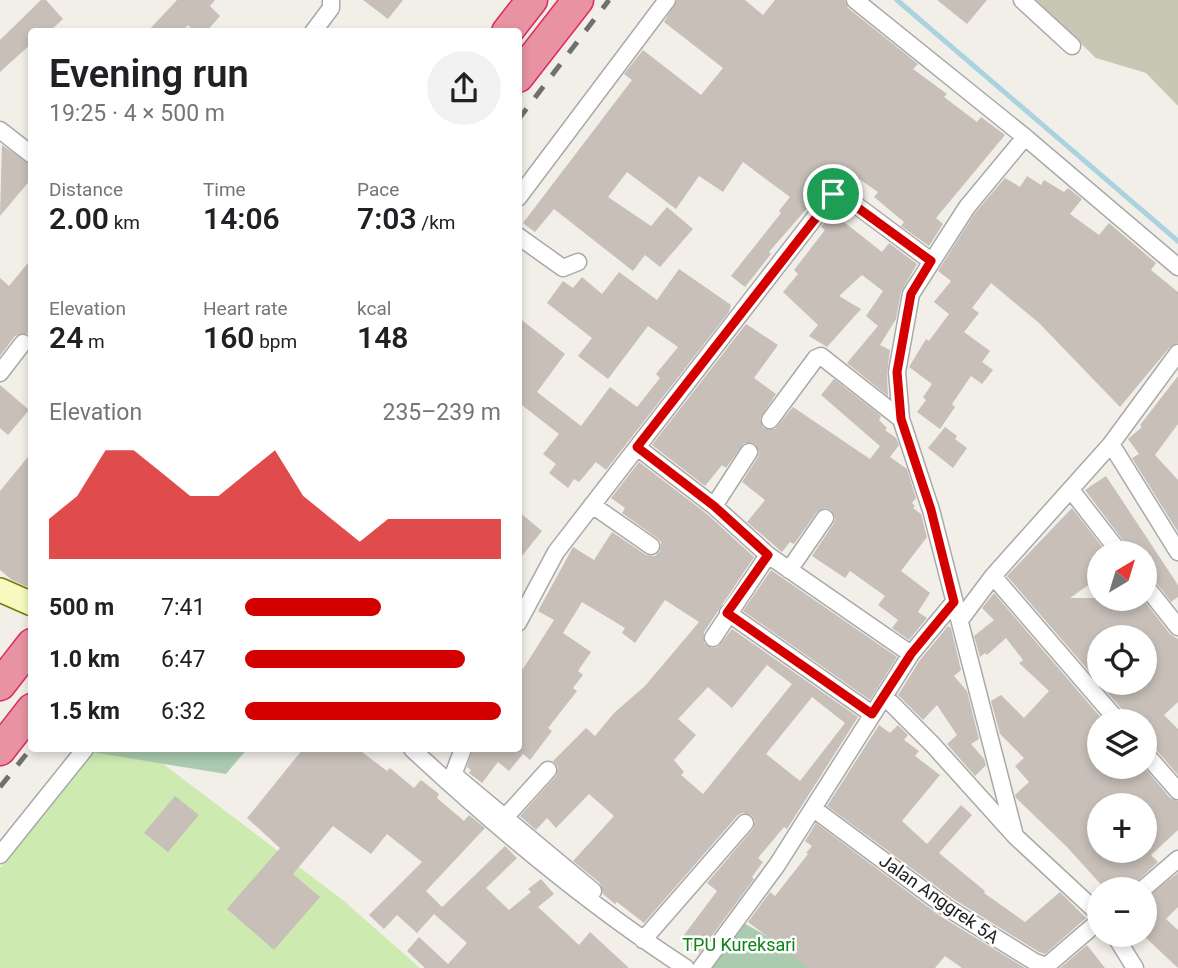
<!DOCTYPE html>
<html lang="en">
<head>
<meta charset="utf-8">
<style>
	:root { --surface:#fff; --page:#f2f2f2; --text:#202124; --muted:#757577; --accent:#d40000 }
	body { margin:0; font-family:Roboto,sans-serif; background:var(--page); color:var(--text); height:100vh; display:flex; flex-direction:column; font-size:26px; white-space:nowrap }
	* { box-sizing:border-box; margin:0 }
	p { font-size:23px; color:var(--muted) }
	.icon { flex:none; width:38px; height:38px; fill:none; stroke:currentColor; stroke-width:2; stroke-linecap:round; stroke-linejoin:round }
	.map { position:relative; flex:1; overflow:hidden }
	.panel { position:absolute; left:28px; top:28px; width:494px; height:724px; display:flex; flex-direction:column; background:var(--surface); border-radius:7px; box-shadow:0 4px 10px #0003 }
	.panel>* { flex:none }
	.needle { width:46px; rotate:38deg }
	.fabs { position:absolute; left:1087px; top:541px; display:grid; gap:14px }
	.fabs a { display:grid; place-items:center; width:70px; height:70px; border-radius:50%; background:var(--surface); box-shadow:0 4px 10px #0003; font-size:35px }
	.pin { position:absolute; display:grid; place-items:center; width:60px; height:60px; color:#fff; margin:-30px; border:4px solid #fff; border-radius:50%; box-shadow:0 2px 7px #0007 }
	.round { display:grid; place-items:center; flex:none; width:74px; height:74px; border-radius:37px; background:var(--page) }
	.headline { display:flex; align-items:center; justify-content:space-between; height:119px; padding:0 21px }
	h1 { font-size:38px; font-weight:600; line-height:52px }
	.stats { display:grid; grid-template-columns:repeat(3,1fr); gap:10px; height:119px; padding:7px 21px }
	.stats div { display:grid; align-content:center }
	.stats b { font-size:30px; font-weight:600 }
	.stats small { font-size:19px; font-weight:400 }
	.stats p { font-size:19px }
	.chart { height:196px; padding:14px 21px }
	.chart p { display:flex; justify-content:space-between }
	.chart svg { width:100%; height:126px; margin-top:7px; fill:var(--accent); opacity:.7 }
	ul { padding:0 21px; list-style:none; font-size:23px }
	li { display:grid; grid-template-columns:112px 84px 1fr; align-items:center; height:52px }
	li i { height:18px; border-radius:9px; background:var(--accent) }
	.map>svg:first-child { display:block }
	.construction { fill:#c7c7b4 }
	.grass { fill:#cdebb0 }
	.cemetery { fill:#aacbaf }
	.lines { fill:none; stroke-linecap:round; stroke-linejoin:round }
	.stream { stroke:#aad3df; stroke-width:5 }
	.building { fill:#c7bfb8; fill-rule:evenodd }
	.street-casing { stroke:#a9a9a9; stroke-width:19 }
	.secondary-casing { stroke:#707d05; stroke-width:26 }
	.highway-casing { stroke:#dc2a67; stroke-width:33 }
	.street { stroke:#fff; stroke-width:16 }
	.secondary { stroke:#f7fabf; stroke-width:23 }
	.highway { stroke:#e892a2; stroke-width:30 }
	.rail { stroke:#707070; stroke-width:5; stroke-dasharray:14 14; stroke-linecap:butt }
	.route-casing { stroke:#fff; stroke-width:14 }
	.route { stroke:#d40000; stroke-width:9 }
	.labels { text-anchor:middle; stroke-width:5; stroke-linejoin:round; paint-order:stroke }
	.street-label { font-size:18px; fill:#222; stroke:#fff }
	.park-label { font-size:18px; fill:#0c8416; stroke:#fff }
</style>
</head>
<body>
<div class="map">
<svg width="1178" height="968" viewBox="0 0 1178 968">
	<rect width="100%" height="100%" fill="#f2efe9"/>
	<path class="construction" d="M1036,0h142v106l-32,-33 -50,-15z"/>
	<path class="grass" d="M90,752l72,11 182,138 76,67h-420v-100z"/>
	<path class="cemetery" d="M92,749h155l-21,25 -135,-22z
		M733,917l90,51h-116z"/>
	<g class="lines">
		<path class="stream" d="M897,0l281,241"/>
	</g>
	<path class="building" d="M41,0h5l17,19 -14,13h-17v11l-32,29v-32z
		M177,0h38l-5,6 10,10 -14,16h-11l-7,-7 -6,7h-35z
		M363,0h40l-15,19z
		M677,0h68l18,15 12,-15h70l3,8 70,56 -5,5 34,25 -3,3 33,25 4,-5 24,18 -69,83 7,6 -14,22 -28,-20 3,-4 -30,-25 4,-5 -39,-27 -16,25 -54,62 2,2 -26,33 -14,-11 50,-63 -2,-2 11,-14 -47,-35 -20,30 -24,-16 -23,33 -49,-37 -19,25 43,29 16,-19 26,22 -33,38 -15,-12 -12,16 -79,-62 -19,23 -12,-9 109,-143 -8,-6 19,-24 58,45 22,-27 -59,-46z
		M937,0h50l-20,24z
		M2,145l30,20v13l-32,38z
		M1027,176l14,9 3,-5 20,12 4,-4 14,11 -12,15 29,21 10,-12 47,40 -5,7 27,22v51l-8,4 -50,60 -81,-84 -48,-40 -19,25 7,5 -15,19 26,19 -8,11 11,8 -11,14 -11,-8 -19,28 3,3 -15,22 -23,-17 9,-12 -3,-3 9,-13 -23,-17 17,-28 3,2 20,-27 -15,-12 17,-21 -13,-10 37,-58 30,-35 15,9z
		M838,205l6,4 -5,9 43,34 7,-9 28,21 -16,28 -5,27 -16,26 10,5 -3,23 1,23 -41,-33 31,-37 -12,-10 17,-25 -21,-16 -23,21 22,13 -34,38 -18,-11 9,-11 -35,-33 15,-18 -4,-4 31,-40 -4,-3z
		M32,258v71l-5,5 -12,2 -15,20v-78l9,8z
		M679,269l52,36 -2,7 -123,158 -10,-8 -17,20 -5,-3 -6,9 -19,-15 7,-9 -13,-10 16,-20 -41,-32v-85l47,37 -28,38 44,34 29,-39 27,20 23,-29 -4,-4 22,-27 -30,-21 -40,53 -30,-23 14,-18 -45,-35 16,-22 10,7 9,-11 20,17 17,-22 38,28z
		M746,324l32,21 -24,33 22,16 -16,24 3,10 12,1 18,-22 77,52 10,-13 -59,-51 13,-16 47,37 -2,4 8,8 -2,2 11,8 3,7 -9,12 17,12 9,29 -4,5 3,3 -2,2 8,6 6,23 -26,34 29,22 -12,19 9,6 -18,22 -17,-12 6,-8 -20,-15 7,-9 -35,-25 -5,7 -33,-22 22,-33 1,-5 -4,-8 -6,-2 -8,4 -23,32 -4,-2 -8,10 -35,-30 18,-22 -23,-18 16,-25 1,-5 -4,-8 -11,-1 -18,25 -4,-3 -17,21 -53,-41z
		M1178,376v48l-23,31 23,25v52l-46,-74 7,-4 -11,-15 14,-12 -2,-2z
		M0,385l29,25 -21,25 -8,-7z
		M945,427l12,9 -2,3 12,9 -14,20 -25,-20z
		M32,452v137l-20,-9 -12,-10v-79z
		M639,462l68,52 47,43 -50,75v11l8,5 6,-1 14,-18 126,88 -71,112 -3,-2 -26,31 5,4 -11,15 2,2 -55,74 -18,-14 36,-48 -10,-8 46,-54 2,-9 -4,-5 -9,-2 -5,3 -93,107 -27,-21 -2,2 -12,-10 -3,-11 -27,-22 41,-45 -25,-22 -33,34 -9,-10 -11,12 -16,-14 36,-40 2,-9 -5,-6 33,-33 9,8 19,-23 31,-27 54,-64 -34,-22 -30,43 -13,-10 3,-5 -43,-26 -19,31 28,19 -13,19 5,4 -10,13 4,3 -29,37 4,3 -22,29 -7,-6 -14,17 -11,-9 -16,21 -13,-10 2,-3 -4,-3 6,-18h45v-84l5,4 31,-49 -16,-9 35,-64 21,13 18,-28 34,23 9,1 5,-5 1,-9 -4,-4 -35,-25 3,-5 -14,-10zM767,665l25,19 -89,110 -22,-19 3,-3 -10,-12 22,-25 -18,-16 30,-32 24,21zM812,697l33,26 -45,58 -34,-27z
		M1106,476l72,109v12l-7,5 -19,-25 -8,-3v-21h-14l-2,-6 -43,-57z
		M1072,508l35,45h-8v8l-10,8 8,10 -27,19h72l28,36 8,5v63l-14,13 14,14v46l-26,-30 -8,-3v-21h-16l-2,-7 -119,-138zM1099,637h45v45h-45z
		M518,511l24,20 -24,30z
		M771,570l126,87 -27,43 -127,-89z
		M994,593l109,127 -4,1v45h44l27,32 8,3v29l-27,25 7,7 -24,22 -4,-6 -10,11h-15l-38,-42 -51,-49 -1,-3 14,-13 -14,-16 9,-8 -24,-24 -9,-33 10,-6 23,23 25,-27 -30,-28 4,-3 -17,-22 -19,17 -2,-2 -5,4 -6,-21 20,-16 -12,-12zM1099,805h45v45h-45z
		M948,626l3,2 10,42 -7,6 13,15 12,48 -8,5 13,15 2,6 -11,11 -28,-32 10,-9 -20,-30 -14,15 -25,-25 22,-35z
		M879,725l11,8 8,-8 10,10 -4,5 15,11 -4,5 25,19 -38,46 25,23 34,-39 11,10 -33,38 46,38 -1,2 41,29 35,-30 26,26 -41,36 -6,-2 -87,-54 -125,-92z
		M303,749h55l29,22 3,-3 24,20 7,-8 18,14 -2,4 27,23 5,-6 16,13 -59,63 16,16 -6,6 69,-67 12,12 -31,30 23,22 22,-18 -3,-3 13,-10 13,15 -16,13 41,38 11,-13 39,36h-204l-18,-17 12,-14 29,27 19,-21 -33,-29 -17,19 -20,-18 -13,14 -15,-14 53,-53 -35,-28 -16,20 -38,-28 -40,48 27,23 -46,53 -47,-41 53,-61 -33,-30z
		M175,796l24,19 -31,37 -24,-19z
		M816,823l124,93 85,52h-63l-17,-12 -10,12h-126l-61,-46 22,-30 5,4 33,-42 -2,-1 6,-7 -7,-5z
		M1178,873v34l-12,12 12,11v38l-34,-32v-37z
		M1087,945l18,23h-45z"/>
	<g class="lines">
		<g class="street-casing">
			<path id="street" d="M855,0l170,137 153,130
				M1022,0l50,46
				M313,32l18,-24v-8
				M0,130l32,25
				M518,198l149,-198
				M518,236l45,32 15,-6
				M0,373l23,-30
				M770,420l46,-62 5,-2 80,63
				M1111,444l67,108
				M637,447l77,59 54,49 143,99
				M1071,490l49,63
				M592,505l59,41
				M714,506l35,-54
				M789,570l36,-52
				M993,576l125,145
				M1144,584l34,43
				M728,613l144,101
				M960,620l33,-44 118,-132 67,-91
				M518,623l38,-71 277,-358 7,-1 91,68
				M713,638l55,-83
				M884,696l49,49 82,91 84,78
				M412,749c86,80 175,155 274,219
				M1144,752l34,39
				M454,775l139,116
				M450,783l13,-34
				M814,809l132,98 89,55 9,3 6,-2 49,-42
				M499,824l49,-54
				M1015,836l-84,-326 -30,-91 -4,-47 14,-78 56,-87 58,-70
				M0,855l85,-106
				M1143,889l35,-30
				M1114,934l21,34
				M643,940l102,-117
				M701,968l76,-103 134,-211 43,-52"/>
		</g>
		<g class="secondary-casing">
			<path id="secondary" d="M0,590l32,14"/>
		</g>
		<g class="highway-casing">
			<path id="highway" d="M507,32l25,-32
				M518,77l60,-77
				M0,685l32,-41
				M0,750l32,-41"/>
		</g>
		<use href="#street" class="street"/>
		<use href="#secondary" class="secondary"/>
		<use href="#highway" class="highway"/>
		<path class="rail" d="M518,120l91,-120
			M0,787l32,-40"/>
	</g>
	<g class="lines">
		<g class="route-casing">
			<path id="route" d="M836,192l95,69 -20,33 -14,78 4,47 30,91 23,92 -43,52 -39,60 -145,-101 41,-58 -54,-49 -77,-59z"/>
		</g>
		<use href="#route" class="route"/>
	</g>
	<g class="labels">
		<g class="street-label">
			<text transform="translate(939 899) rotate(35)" y="6">Jalan Anggrek 5A</text>
		</g>
		<g class="park-label">
			<text x="739" y="951">TPU Kureksari</text>
		</g>
	</g>
</svg>
<div class="fabs">
<a><svg class="needle" viewBox="-14 -14 28 28"><path d="M0-13l5 13h-10z" fill="#e53935"/><path d="M0 13l5-13h-10z" fill="#757577"/></svg></a>
<a><svg class="icon" aria-label="locate" viewBox="0 0 24 24"><circle cx="12" cy="12" r="6"/><path d="M12 2v4M12 18v4M2 12h4M18 12h4"/></svg></a>
<a><svg class="icon" aria-label="layers" viewBox="0 0 24 24"><path d="M12 4l9 5-9 5-9-5zM3 14l9 5 9-5"/></svg></a>
<a>+</a>
<a>−</a>
</div>
<div class="pin" style="left:833px;top:194px;background:#1e9e55"><svg class="icon" aria-label="arrive" viewBox="0 0 24 24"><path d="M6 21V4h12l-3 4 3 4H6"/></svg></div>
<section class="panel">
<div class="headline"><div><h1>Evening run</h1><p>19:25 · 4 × 500 m</p></div><a class="round"><svg class="icon" aria-label="share" viewBox="0 0 24 24"><path d="M12 15V3M7 8l5-5 5 5M5 13v7h14v-7"/></svg></a></div>
<div class="stats">
<div><p>Distance</p><b>2.00<small> km</small></b></div>
<div><p>Time</p><b>14:06</b></div>
<div><p>Pace</p><b>7:03<small> /km</small></b></div>
</div>
<div class="stats">
<div><p>Elevation</p><b>24<small> m</small></b></div>
<div><p>Heart rate</p><b>160<small> bpm</small></b></div>
<div><p>kcal</p><b>148</b></div>
</div>
<div class="chart"><p><span>Elevation</span>235–239 m</p>
<svg viewBox="0 0 160 44" preserveAspectRatio="none"><path d="M0 44V30L10 22L20 6L30 6L40 14L50 22L60 22L70 14L80 6L90 22L100 30L110 38L120 30L130 30L140 30L150 30L160 30V44z"/></svg>
</div>
<ul>
<li><b>500 m</b>7:41<i style="width:53%"></i></li>
<li><b>1.0 km</b>6:47<i style="width:86%"></i></li>
<li><b>1.5 km</b>6:32<i style="width:100%"></i></li>
</ul>
</section>
</div>
</body>
</html>
